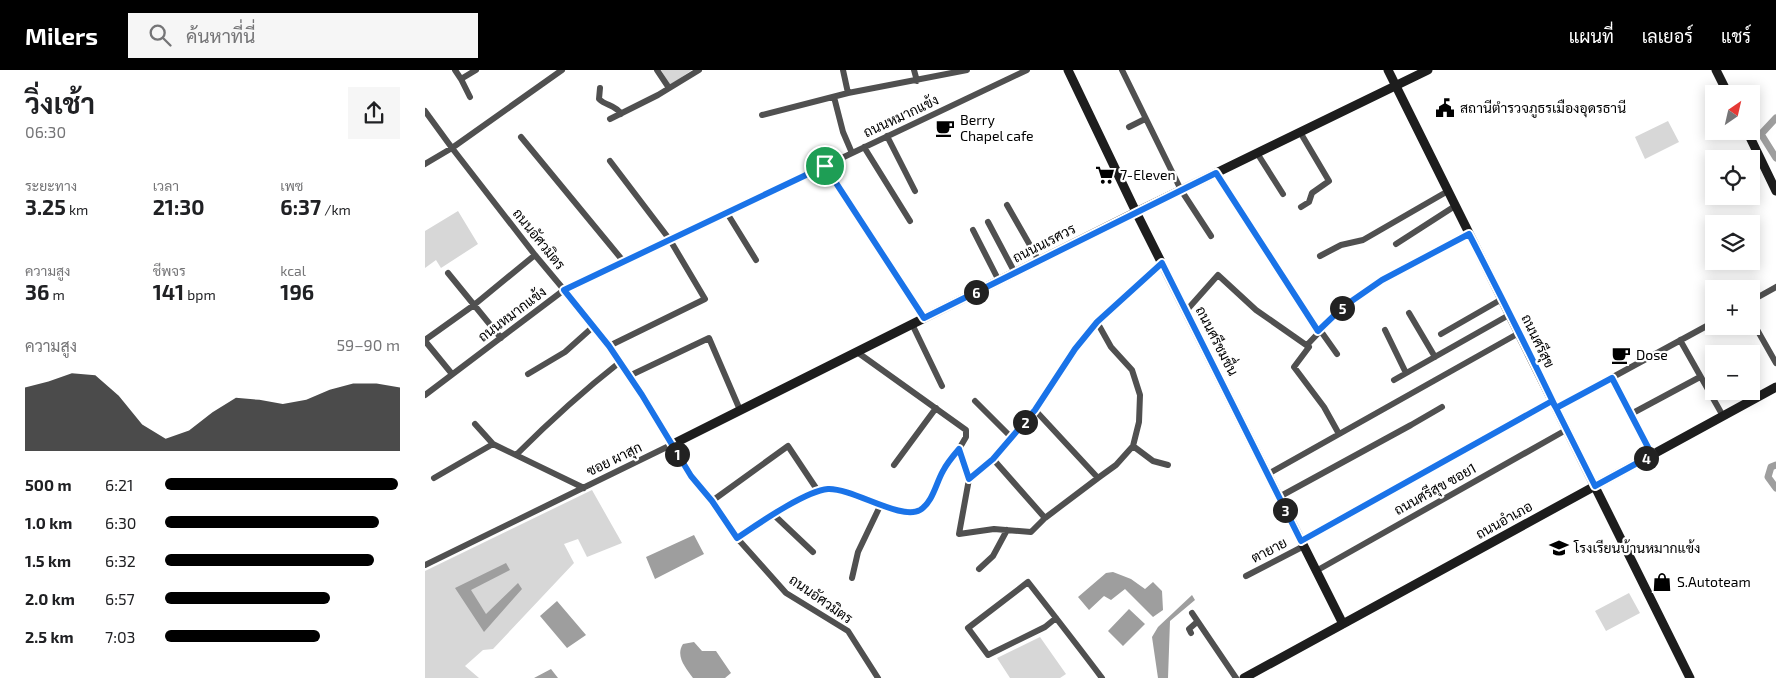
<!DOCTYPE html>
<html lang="th">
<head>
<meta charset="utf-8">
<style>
	:root { --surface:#fff; --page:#f6f6f6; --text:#202124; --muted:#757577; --accent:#000 }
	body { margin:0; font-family:"Exo 2",Sarabun,sans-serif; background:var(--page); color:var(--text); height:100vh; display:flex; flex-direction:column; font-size:19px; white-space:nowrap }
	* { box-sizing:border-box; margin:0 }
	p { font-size:16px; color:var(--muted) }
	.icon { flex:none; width:28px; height:28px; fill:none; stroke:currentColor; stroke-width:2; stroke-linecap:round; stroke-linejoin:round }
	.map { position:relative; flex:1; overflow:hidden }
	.details { display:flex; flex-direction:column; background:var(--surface); width:425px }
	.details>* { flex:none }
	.needle { width:32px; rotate:34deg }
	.controls { position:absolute; left:1280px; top:15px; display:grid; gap:10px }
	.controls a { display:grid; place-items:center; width:55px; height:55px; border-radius:0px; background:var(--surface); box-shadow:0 2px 12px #0003; font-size:25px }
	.pin { position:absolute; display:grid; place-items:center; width:42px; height:42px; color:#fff; margin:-21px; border:2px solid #fff; border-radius:50%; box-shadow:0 1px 5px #0007 }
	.km { position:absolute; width:25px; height:25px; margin:-12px; border-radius:50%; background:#222; color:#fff; font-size:14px; line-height:25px; text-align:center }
	.round { display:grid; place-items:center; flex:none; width:52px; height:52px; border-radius:0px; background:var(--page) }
	.overview { display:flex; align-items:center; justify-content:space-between; height:85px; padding:0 25px }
	h1 { font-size:28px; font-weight:700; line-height:38px }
	.metrics { display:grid; grid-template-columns:repeat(3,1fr); gap:8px; height:85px; padding:5px 25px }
	.metrics div { display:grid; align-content:center }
	.metrics b { font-size:21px; font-weight:700 }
	.metrics small { font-size:14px; font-weight:400 }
	.metrics p { font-size:14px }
	.chart { height:140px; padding:10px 25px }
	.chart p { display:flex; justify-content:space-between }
	.chart svg { width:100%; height:90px; margin-top:5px; fill:var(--accent); opacity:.7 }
	ul { padding:0 25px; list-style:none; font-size:16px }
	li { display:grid; grid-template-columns:80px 60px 1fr; align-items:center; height:38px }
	li i { height:12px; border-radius:6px; background:var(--accent) }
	header { display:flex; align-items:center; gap:30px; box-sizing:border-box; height:70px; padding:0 25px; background:var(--accent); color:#fff }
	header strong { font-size:24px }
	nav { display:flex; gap:28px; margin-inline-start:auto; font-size:18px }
	.search { width:350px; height:45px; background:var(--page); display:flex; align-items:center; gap:12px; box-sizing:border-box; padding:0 18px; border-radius:0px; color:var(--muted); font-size:19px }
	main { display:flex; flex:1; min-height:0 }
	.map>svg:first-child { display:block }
	.green { fill:#d7d7d7 }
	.water { fill:#9e9e9e }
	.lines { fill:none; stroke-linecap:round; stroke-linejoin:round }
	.canal { stroke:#9e9e9e; stroke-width:7 }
	.street { stroke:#505050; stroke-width:6 }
	.secondary { stroke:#1d1d1d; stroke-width:9 }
	.route-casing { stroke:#fff; stroke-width:10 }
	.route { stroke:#1a73e8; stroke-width:6 }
	.labels { text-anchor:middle; stroke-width:4.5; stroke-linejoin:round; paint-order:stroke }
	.poi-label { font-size:14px; fill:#000; stroke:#fff; text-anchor:start }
	.street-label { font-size:14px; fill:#000; stroke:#fff }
</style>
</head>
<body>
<header>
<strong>Milers</strong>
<div class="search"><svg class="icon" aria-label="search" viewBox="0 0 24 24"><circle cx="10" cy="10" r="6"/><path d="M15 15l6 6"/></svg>ค้นหาที่นี่</div>
<nav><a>แผนที่</a><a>เลเยอร์</a><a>แชร์</a></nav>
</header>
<main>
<section class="details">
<div class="overview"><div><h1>วิ่งเช้า</h1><p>06:30</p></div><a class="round"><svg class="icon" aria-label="share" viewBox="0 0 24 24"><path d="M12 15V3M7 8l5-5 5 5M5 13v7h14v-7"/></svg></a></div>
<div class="metrics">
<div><p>ระยะทาง</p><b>3.25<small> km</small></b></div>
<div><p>เวลา</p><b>21:30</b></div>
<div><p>เพซ</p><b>6:37<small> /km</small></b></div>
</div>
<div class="metrics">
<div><p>ความสูง</p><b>36<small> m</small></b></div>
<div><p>ชีพจร</p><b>141<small> bpm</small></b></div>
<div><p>kcal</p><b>196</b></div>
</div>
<div class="chart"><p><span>ความสูง</span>59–90 m</p>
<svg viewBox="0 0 160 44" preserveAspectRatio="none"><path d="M0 44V13L10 10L20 6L30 7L40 17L50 31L60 38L70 34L80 25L90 18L100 19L110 21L120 19L130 14L140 11L150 11L160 13V44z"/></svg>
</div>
<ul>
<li><b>500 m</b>6:21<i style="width:99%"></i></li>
<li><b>1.0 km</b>6:30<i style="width:91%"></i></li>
<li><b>1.5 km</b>6:32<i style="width:89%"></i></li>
<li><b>2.0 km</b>6:57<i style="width:70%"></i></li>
<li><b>2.5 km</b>7:03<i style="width:66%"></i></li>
</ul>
</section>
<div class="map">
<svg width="1351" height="608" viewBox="0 0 1351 608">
	<rect width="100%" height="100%" fill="#fff"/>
	<path class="green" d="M236,0h31l-22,15z
		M1243,51l11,21 -34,17 -10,-22z
		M33,141l20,33 -37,24 -5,-8 -11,8v-37z
		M167,420l30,53 -35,14 -9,-18 -14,5 10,19 -81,86 -10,1 -18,16 14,12h-54v-107z
		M1204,523l11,20 -34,18 -11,-20z
		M615,567l26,37 -6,4h-50l-13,-20z"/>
	<path class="water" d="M269,465l10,19 -49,25 -9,-22z
		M81,493l4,7 -39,20 15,24 32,-31 4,6 -38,43 -29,-44z
		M688,502l18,7 14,10 8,-7 9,9 1,19 -10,7 -28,-28 -14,11 -7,-4 -15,14 -11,-13 28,-24z
		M767,525l3,5 -25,21 -2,57h-10l-6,-41 6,-10z
		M132,531l29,34 -19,13 -27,-32z
		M704,539l16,15 -22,22 -15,-15z
		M269,572l8,9h14l15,22 -6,5h-32c-7,-10 -18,-22 -10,-34z
		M126,599l7,9h-24z"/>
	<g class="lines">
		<path class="canal" d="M1351,48l-15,16 15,24
			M1351,395l-5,2 -3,10 8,11"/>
		<path class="street" d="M30,0l6,9 15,-9
			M232,0l12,18
			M418,0l5,23
			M489,0l3,11
			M697,0l59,120 30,46
			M36,9l9,18
			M175,18l-1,11c7,7 17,6 22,15
			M409,27l9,35 9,21
			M0,41l27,37 83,107 66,79 41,61 49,80 21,26 25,37 49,55 62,38 30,47
			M337,45l86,-22 119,-23
			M185,49l48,-24 41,-25
			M704,57l16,-8
			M875,62l29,49 -17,12 -3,9 -8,5
			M462,66l28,55
			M96,67l103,125
			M439,77l46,74
			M832,83l26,41
			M0,94l27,-16 110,-78
			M400,96l99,152
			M791,103l102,158
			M582,135l32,56
			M302,143l29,47
			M563,152l27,51
			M548,160l26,51
			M971,174l59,-38
			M895,186l21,-11 22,-5 85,-49
			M23,203l53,65
			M1326,231l25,-14
			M761,241l32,-36 38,35 53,37 -15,20 30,40 15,27
			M984,243l26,44
			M1326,249l25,44
			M672,252l14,25 21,23 8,25 -1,27 -6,24 -17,19 -18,13 -63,-68 40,-61 22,-27 65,-59
			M487,254l30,62
			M895,260l17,24
			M960,260l21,43
			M1016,264l61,-35
			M0,270l49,-35 61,-50
			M1255,270l43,76
			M0,271l27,33
			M882,275l36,-38 39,-27 87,-46
			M184,276l96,-47 -35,-59 -60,-79
			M432,282l109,78v7l-7,12 10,30 -10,55 35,-5 37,3 14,-14 53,-40
			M103,304l37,-22 29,-26
			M204,306l80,-38 31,72
			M1187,307l40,78
			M969,310l115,-65
			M0,325l139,-105 463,-220
			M550,331l37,37
			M1131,338l158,-86
			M610,340l-42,49 52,59
			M1206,344l69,-37
			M50,354l18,20 91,44
			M708,376l20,15 15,4
			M91,385c33,-33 67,-64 104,-93
			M469,395l42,-57
			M843,404l251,-141
			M9,408l59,-34
			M544,409l24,-20
			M854,427l132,-72 31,-18
			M287,431l76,-55 30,45
			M349,445l39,37
			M312,468c20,-13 70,-48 92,-49 17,0 36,9 52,15
			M876,471l251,-140
			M0,495l248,-121
			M554,499l14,-13 14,-26
			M891,501l250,-141
			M821,506l58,-30
			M427,508l6,-26 23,-48 25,9 13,-2 10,-10 15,-31 15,-21
			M767,543l44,65
			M631,548l-11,9 -57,28 -20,-27 60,-46c25,32 50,64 74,96
			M766,563l-2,-4 8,-7"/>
		<path class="secondary" d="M643,0l68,142 207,412
			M963,0l302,608
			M1291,0l12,24
			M1322,61l29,60
			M248,374l463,-232 292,-142
			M819,608l532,-291"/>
	</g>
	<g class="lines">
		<g class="route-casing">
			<path id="route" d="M400,96l-261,124 45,56 33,49 49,81 21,25 25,37c21,-14 68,-47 91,-49 25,-1 73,32 92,21 13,-8 16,-27 23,-39 4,-8 10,-15 16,-22l10,30 24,-20 42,-49 40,-61 22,-27 65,-59 139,278 251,-140 4,7 56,-30 40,77 -57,31 -39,-78c-28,-58 -57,-116 -87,-174l-87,46 -39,27 -25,24 -102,-158 -292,145 -99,-152"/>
		</g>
		<use href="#route" class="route"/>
	</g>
	<defs>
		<g id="civic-bare" transform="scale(1.5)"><path d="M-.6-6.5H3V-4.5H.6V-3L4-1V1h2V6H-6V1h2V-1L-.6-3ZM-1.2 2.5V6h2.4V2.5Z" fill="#000" stroke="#fff" stroke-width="2.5" paint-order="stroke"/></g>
		<g id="cafe-bare" transform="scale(1.5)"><path d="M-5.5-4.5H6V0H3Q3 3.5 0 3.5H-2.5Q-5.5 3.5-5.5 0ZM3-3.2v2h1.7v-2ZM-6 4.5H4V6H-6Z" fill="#000" stroke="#fff" stroke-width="2.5" paint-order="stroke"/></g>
		<g id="supermarket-bare" transform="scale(1.5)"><path d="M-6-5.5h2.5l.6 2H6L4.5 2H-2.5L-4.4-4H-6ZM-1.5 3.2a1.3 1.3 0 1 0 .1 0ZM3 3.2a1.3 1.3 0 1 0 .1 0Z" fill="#000" stroke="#fff" stroke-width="2.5" paint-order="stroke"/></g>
		<g id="school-bare" transform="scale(1.5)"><path d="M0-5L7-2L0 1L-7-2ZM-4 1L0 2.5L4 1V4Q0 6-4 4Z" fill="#000" stroke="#fff" stroke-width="2.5" paint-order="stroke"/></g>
		<g id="shop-bare" transform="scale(1.5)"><path d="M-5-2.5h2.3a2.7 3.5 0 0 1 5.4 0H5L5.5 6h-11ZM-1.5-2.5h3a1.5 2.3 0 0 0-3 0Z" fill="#000" stroke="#fff" stroke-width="2.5" paint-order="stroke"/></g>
	</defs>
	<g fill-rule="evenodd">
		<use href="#civic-bare" x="1020" y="38"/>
		<use href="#cafe-bare" x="520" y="58"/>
		<use href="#supermarket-bare" x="680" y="105"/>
		<use href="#cafe-bare" x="1196" y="285"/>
		<use href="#school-bare" x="1134" y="478"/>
		<use href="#shop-bare" x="1237" y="512"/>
	</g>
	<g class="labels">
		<g class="poi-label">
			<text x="1035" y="43">สถานีตำรวจภูธรเมืองอุดรธานี</text>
			<text x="535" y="55">Berry<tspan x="535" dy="16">Chapel cafe</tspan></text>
			<text x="695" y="110">7-Eleven</text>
			<text x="1211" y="290">Dose</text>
			<text x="1149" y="483">โรงเรียนบ้านหมากแข้ง</text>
			<text x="1252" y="517">S.Autoteam</text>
		</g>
		<g class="street-label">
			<text transform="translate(476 46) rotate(-25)" y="5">ถนนหมากแข้ง</text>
			<text transform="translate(114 169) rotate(51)" y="5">ถนนอัศวมิตร</text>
			<text transform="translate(619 173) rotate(-27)" y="5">ถนนนเรศวร</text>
			<text transform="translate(87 244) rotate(-37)" y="5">ถนนหมากแข้ง</text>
			<text transform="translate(792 271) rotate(63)" y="5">ถนนศรีชมชื่น</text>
			<text transform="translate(1113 271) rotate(64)" y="5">ถนนศรีสุข</text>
			<text transform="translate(189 389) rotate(-26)" y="5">ซอย ผาสุก</text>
			<text transform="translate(1010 419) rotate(-29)" y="5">ถนนศรีสุข ซอย1</text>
			<text transform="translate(1079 450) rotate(-29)" y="5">ถนนอำเภอ</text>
			<text transform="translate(844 480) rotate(-27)" y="5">ตายาย</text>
			<text transform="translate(396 529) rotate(35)" y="5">ถนนอัศวมิตร</text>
		</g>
	</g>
</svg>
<div class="controls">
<a><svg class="needle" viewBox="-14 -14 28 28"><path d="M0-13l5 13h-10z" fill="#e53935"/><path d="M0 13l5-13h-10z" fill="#757577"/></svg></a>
<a><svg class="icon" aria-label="locate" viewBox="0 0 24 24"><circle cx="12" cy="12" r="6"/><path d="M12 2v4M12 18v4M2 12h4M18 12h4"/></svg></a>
<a><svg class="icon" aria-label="layers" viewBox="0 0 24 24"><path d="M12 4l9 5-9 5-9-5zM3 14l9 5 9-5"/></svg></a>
<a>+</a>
<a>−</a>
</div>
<div class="pin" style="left:400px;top:96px;background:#1e9e55"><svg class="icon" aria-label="arrive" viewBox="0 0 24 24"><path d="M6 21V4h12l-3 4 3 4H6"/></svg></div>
<b class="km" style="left:252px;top:384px">1</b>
<b class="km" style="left:600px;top:352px">2</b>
<b class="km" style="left:860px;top:440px">3</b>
<b class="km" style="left:1221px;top:388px">4</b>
<b class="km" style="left:917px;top:238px">5</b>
<b class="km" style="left:551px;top:222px">6</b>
</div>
</main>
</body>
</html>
